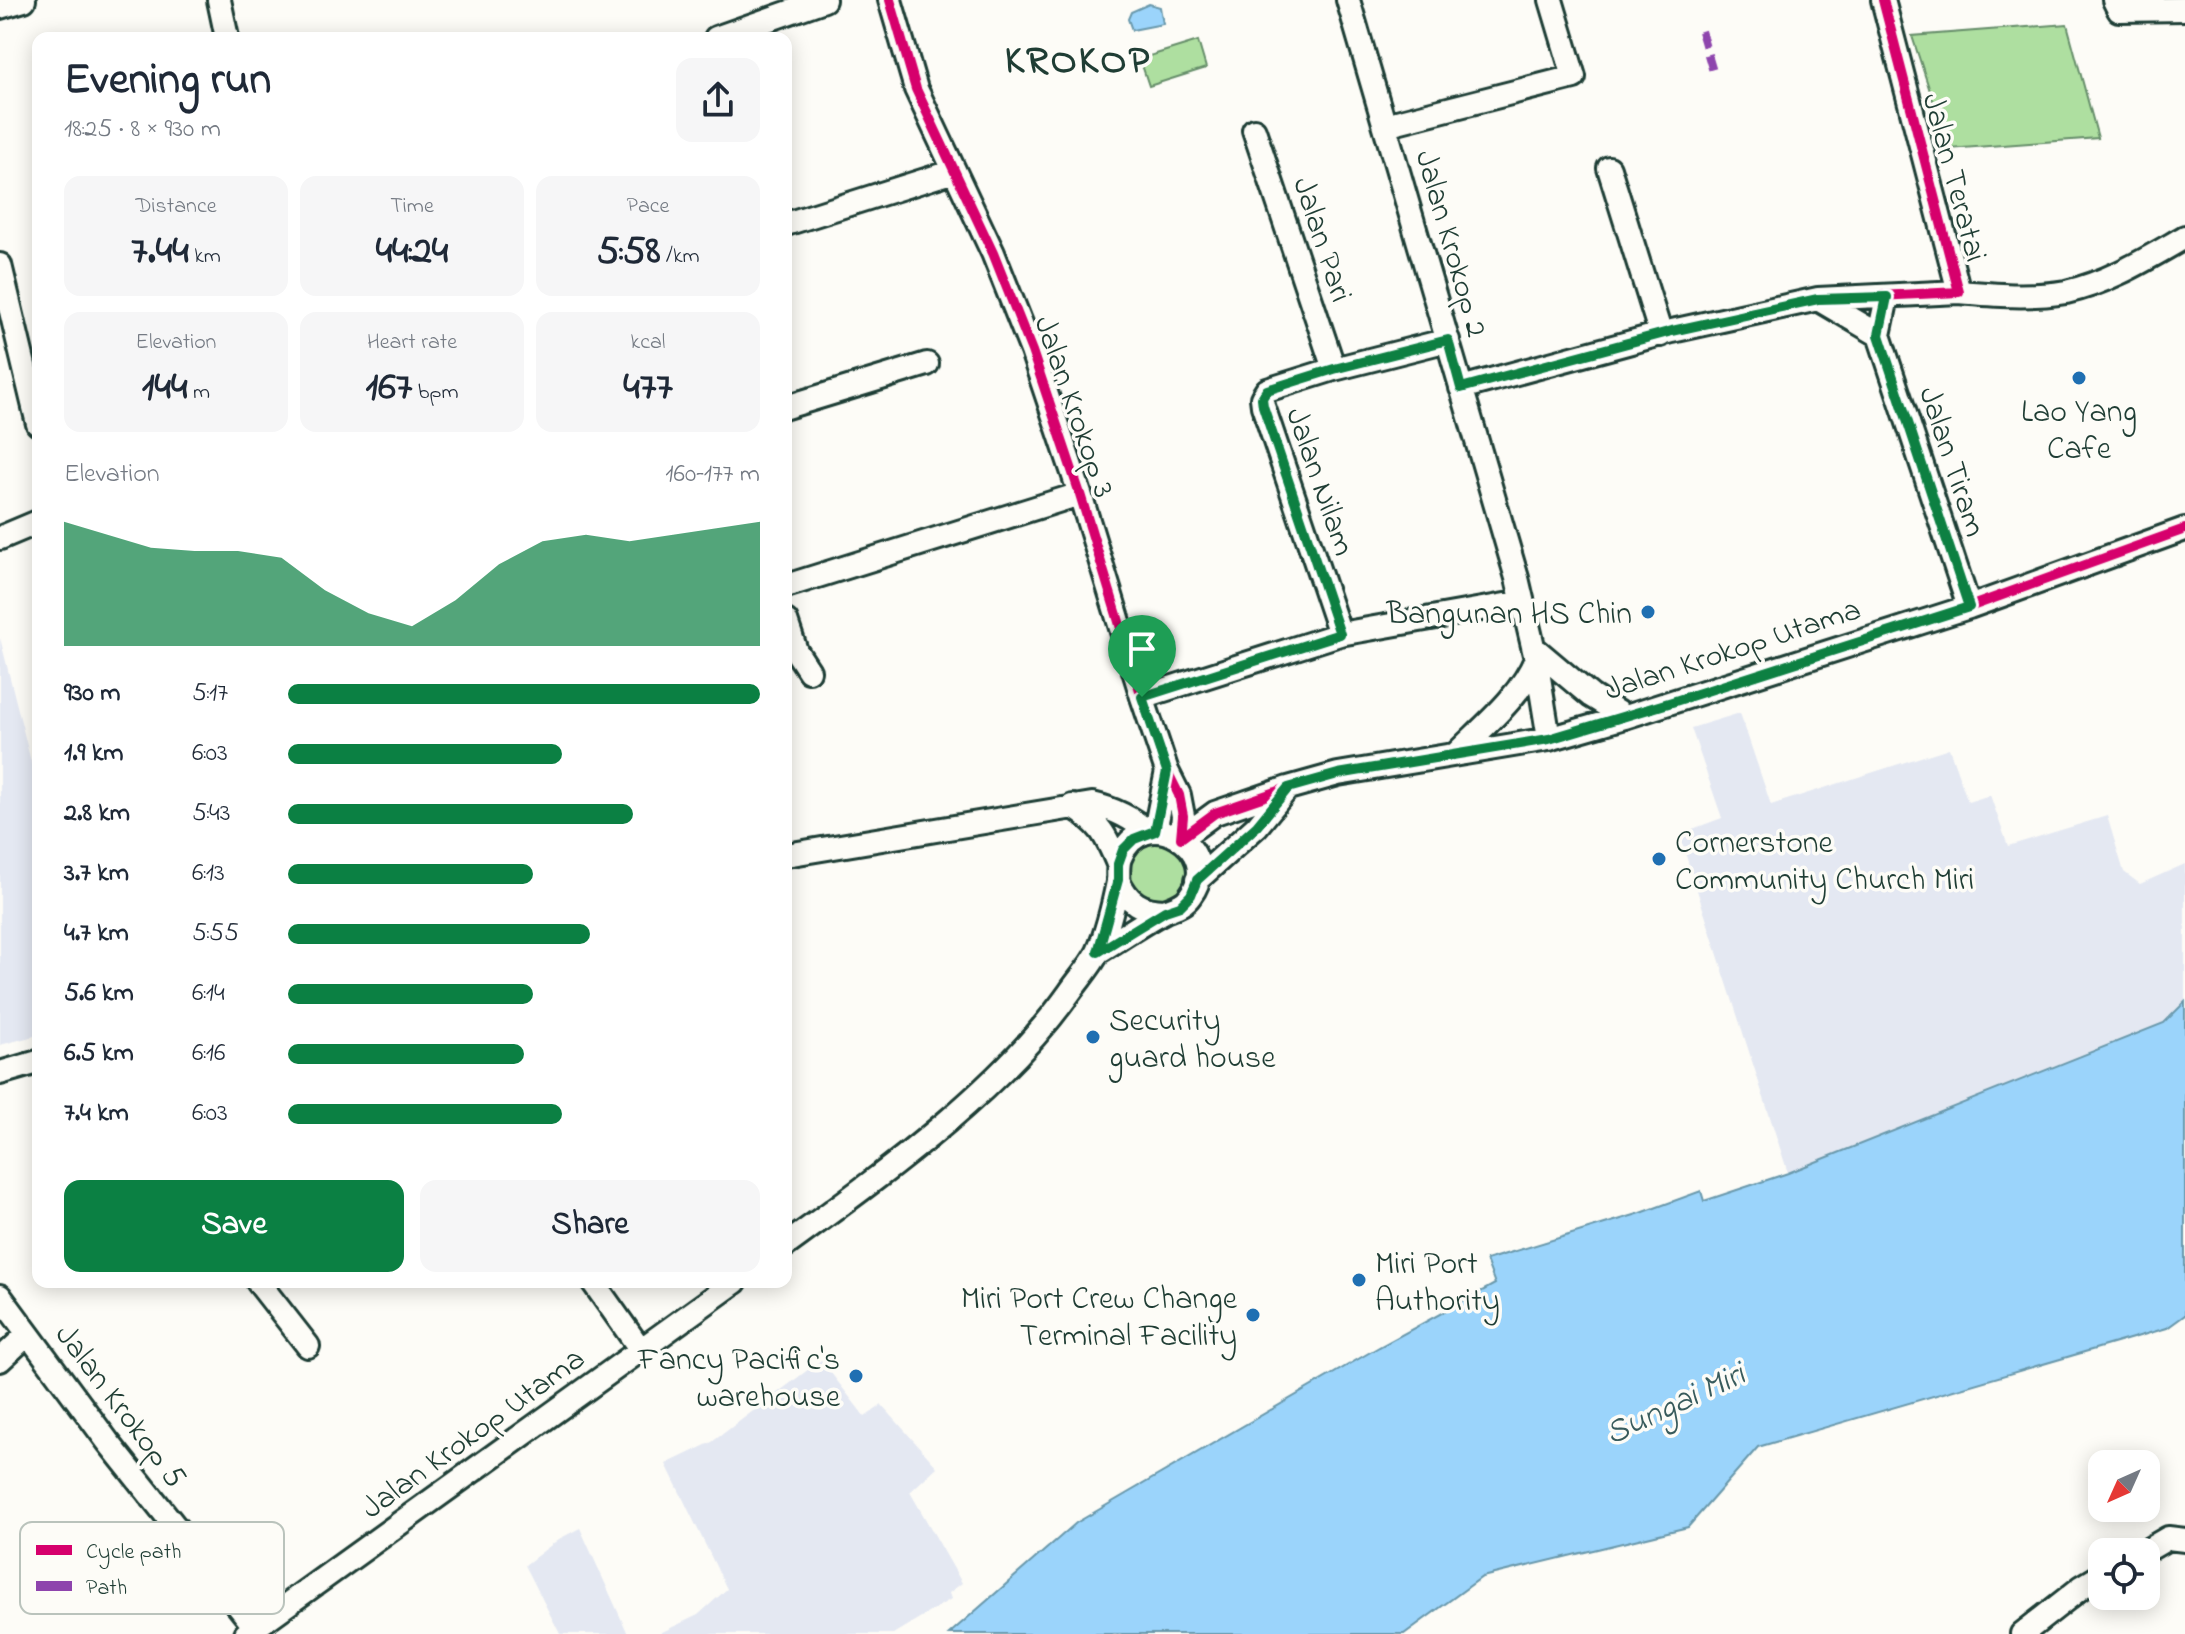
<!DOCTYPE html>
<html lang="en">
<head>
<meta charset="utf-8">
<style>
	:root { --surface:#fff; --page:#f6f6f7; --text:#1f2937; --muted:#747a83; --accent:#0b8043 }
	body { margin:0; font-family:"Indie Flower",sans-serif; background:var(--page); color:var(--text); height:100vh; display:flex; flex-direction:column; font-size:30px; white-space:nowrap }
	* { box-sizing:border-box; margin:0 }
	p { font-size:26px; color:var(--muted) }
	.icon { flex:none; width:44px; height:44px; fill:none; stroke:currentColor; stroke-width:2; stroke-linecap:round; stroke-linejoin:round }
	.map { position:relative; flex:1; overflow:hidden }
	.side { position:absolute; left:32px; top:32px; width:760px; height:1256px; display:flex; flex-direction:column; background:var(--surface); border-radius:16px; box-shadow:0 4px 20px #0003 }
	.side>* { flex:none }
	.needle { width:52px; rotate:225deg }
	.controls { position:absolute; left:2088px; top:1450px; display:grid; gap:16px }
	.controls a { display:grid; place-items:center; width:72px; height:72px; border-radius:16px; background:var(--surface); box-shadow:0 4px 20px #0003; font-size:40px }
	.pin { position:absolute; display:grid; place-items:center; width:68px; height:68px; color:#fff; margin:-82px -34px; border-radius:50% 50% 50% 0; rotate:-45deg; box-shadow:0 0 8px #0007 }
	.pin .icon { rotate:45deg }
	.round { display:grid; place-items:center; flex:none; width:84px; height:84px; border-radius:16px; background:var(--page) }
	.headline { display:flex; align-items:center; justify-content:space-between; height:136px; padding:0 32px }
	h1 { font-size:44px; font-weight:700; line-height:60px }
	.metrics { display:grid; grid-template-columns:repeat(3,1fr); gap:12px; height:136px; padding:8px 32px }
	.metrics div { display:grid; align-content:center; border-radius:16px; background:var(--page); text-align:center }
	.metrics b { font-size:40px; font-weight:700 }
	.metrics small { font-size:22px; font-weight:400 }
	.metrics p { font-size:22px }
	.chart { height:224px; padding:16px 32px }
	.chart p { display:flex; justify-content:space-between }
	.chart svg { width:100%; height:144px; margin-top:8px; fill:var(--accent); opacity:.7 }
	.primary-button { display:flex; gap:16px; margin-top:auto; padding:16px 32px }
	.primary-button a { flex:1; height:92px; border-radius:16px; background:var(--accent); color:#fff; font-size:32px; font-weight:700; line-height:92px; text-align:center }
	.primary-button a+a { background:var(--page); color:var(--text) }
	ul { padding:0 32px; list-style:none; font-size:26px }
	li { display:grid; grid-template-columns:128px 96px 1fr; align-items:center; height:60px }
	li i { height:20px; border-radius:10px; background:var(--accent) }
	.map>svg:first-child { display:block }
	.built { fill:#e4e8f2 }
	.green { fill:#aedfa0; stroke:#668e6a; stroke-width:2 }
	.water { fill:#9bd4fb; stroke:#6998ab; stroke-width:2 }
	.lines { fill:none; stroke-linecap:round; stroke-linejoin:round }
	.minor-casing { stroke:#1f3d34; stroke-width:28 }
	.minor { stroke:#fdfcf7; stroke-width:22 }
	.quiet { stroke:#8e44ad; stroke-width:8; stroke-dasharray:16 8; stroke-linecap:butt }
	.cycleway-casing { stroke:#fdfcf7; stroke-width:15 }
	.cycleway { stroke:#d6006c; stroke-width:10 }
	.route-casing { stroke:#fff; stroke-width:16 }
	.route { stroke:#0b8043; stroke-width:10 }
	.poi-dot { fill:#1f6fb2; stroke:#fdfcf7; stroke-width:3 }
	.labels { text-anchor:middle; stroke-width:7; stroke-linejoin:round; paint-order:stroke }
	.street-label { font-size:32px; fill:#1f3d34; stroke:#fdfcf7 }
	.poi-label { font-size:32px; fill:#1f3d34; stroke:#fdfcf7; text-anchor:end }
	.water-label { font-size:34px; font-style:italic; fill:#385b5c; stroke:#fdfcf7 }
	.district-label { font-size:40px; font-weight:bold; letter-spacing:2px; fill:#1f3d34; stroke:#fdfcf7 }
	.key { fill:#fdfcf7; stroke:#bac3bc; stroke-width:2 }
	.key-label { font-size:22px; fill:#1f3d34 }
</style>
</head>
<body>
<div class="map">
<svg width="2185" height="1634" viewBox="0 0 2185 1634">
	<rect width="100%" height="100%" fill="#fdfcf7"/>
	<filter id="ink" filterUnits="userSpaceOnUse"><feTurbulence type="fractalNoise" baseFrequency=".0125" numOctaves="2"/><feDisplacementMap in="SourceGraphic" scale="16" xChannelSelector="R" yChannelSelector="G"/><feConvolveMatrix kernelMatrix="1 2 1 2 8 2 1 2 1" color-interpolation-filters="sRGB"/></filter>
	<g filter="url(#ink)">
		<path class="built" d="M0,638l38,152v245l-38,10z
			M1740,713l31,92 178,-57 19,54 22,-7 18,51 99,-30 17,56 16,12 45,-20v138l-20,21 -377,150 -109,-339 43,-16 -31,-90z
			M821,1360l44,57 17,-12 55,62 -27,25 52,91 -13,10 2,6 -58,35h-235l40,-19 29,-26 -61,-125 46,-22z
			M580,1528l48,106h-68l-35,-69 34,-26z"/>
		<path class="green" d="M2067,24l31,114 -149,11 -37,-113z
			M1198,41l8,27 -57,18 -9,-27z
			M1128 871a30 30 0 1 1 60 0a30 30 0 1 1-60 0Z"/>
		<path class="water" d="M1149,4l11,3 3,17 -31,6 -4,-11 3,-7z
			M2185,1002v313l-18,13 -409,119 -70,80 -206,50 -78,57h-455l127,-111 303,-176 116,-63 -9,-24 155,-47 60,-22 3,10 84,-28 376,-150z"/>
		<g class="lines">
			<g class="minor-casing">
				<path id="minor" d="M219,0l8,38
					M890,0l26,89 77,164 39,98 48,143 62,203 25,74 12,24 4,21 -2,22
					M1348,0l169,578 19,81 13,80
					M2114,0l5,10 66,-1
					M0,7l24,-7
					M716,38l108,-38
					M1385,125l189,-48 -23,-77
					M1254,130l80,239
					M1609,168l52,167
					M786,224l168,-53
					M0,265l38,159
					M1959,292c35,3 72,6 107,0 42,-9 82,-34 119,-55
					M1887,297l-8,38 90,272
					M1818,299l61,36
					M1461,388l211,-57 146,-32 141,-7 -76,-292
					M786,407l141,-43
					M0,538l38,-16
					M786,586l294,-92
					M786,621l10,30 13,20
					M1340,634l-77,-228 -1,-8 5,-8 67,-21 114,-29
					M1534,648l57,48 34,21
					M1142,697l198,-63 182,-32
					M1457,753c28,-28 64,-57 79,-94
					M1072,806c28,17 34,29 46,58
					M1155,831l12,-60
					M1181,838l34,-25 73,-25 50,-14 211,-35 76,-22 344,-110 216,-78
					M786,855l306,-51c22,5 39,13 56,28
					M1118,880c10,22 23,31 47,31
					M1197,880l60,-54 30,-37
					M0,1073l38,-11
					M786,1245c97,-71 214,-154 284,-253 9,-13 21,-26 28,-40 8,-18 16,-50 20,-70 1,-8 -1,-16 2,-24 23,-59 106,-9 70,38 -6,9 -15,11 -25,15 -23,12 -45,28 -67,41
					M258,1282l50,64
					M593,1282l48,68
					M0,1296l108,146 147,185
					M0,1360l28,-26
					M2144,1552l24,-14 17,2
					M246,1634l489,-352
					M2022,1634l60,-47 20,-12"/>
			</g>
			<use href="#minor" class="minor"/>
			<path class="quiet" d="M1701,31l13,44"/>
			<g class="cycleway-casing">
				<path id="cycleway" d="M890,0l26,89 77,164 39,98 48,143 62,203 25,74 12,24 4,21 -2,22
					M1461,388l211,-57 146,-32 141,-7 -76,-292
					M1181,838l34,-25 73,-25 50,-14 211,-35 76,-22 344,-110 216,-78"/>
			</g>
			<use href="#cycleway" class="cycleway"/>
		</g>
	</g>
	<g class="lines" filter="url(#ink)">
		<g class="route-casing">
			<path id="route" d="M1887,297l-8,38 90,272 -297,95 -123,37 -211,35 -50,14 -31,38 -60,54 -6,15 -11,11 -15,5 -67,41 20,-72v-16l5,-14 11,-11 21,-8 12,-60 -25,-74 198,-63 -77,-228 -1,-8 5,-8 67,-21 114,-29 13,48 211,-57 146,-32z"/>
		</g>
		<use href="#route" class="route"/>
	</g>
	<g class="poi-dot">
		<circle cx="2079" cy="378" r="8"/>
		<circle cx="1648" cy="612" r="8"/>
		<circle cx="1659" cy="859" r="8"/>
		<circle cx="1093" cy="1037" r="8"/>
		<circle cx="1359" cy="1280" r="8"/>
		<circle cx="1253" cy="1315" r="8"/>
		<circle cx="856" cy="1376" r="8"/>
	</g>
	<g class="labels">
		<g class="street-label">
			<text transform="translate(1956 177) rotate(75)" y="11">Jalan Teratai</text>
			<text transform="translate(1324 239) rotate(72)" y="11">Jalan Pari</text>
			<text transform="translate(1453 243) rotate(74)" y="11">Jalan Krokop 2</text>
			<text transform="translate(1076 406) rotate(71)" y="11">Jalan Krokop 3</text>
			<text transform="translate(1954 461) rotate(72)" y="11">Jalan Tiram</text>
			<text transform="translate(1322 481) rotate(71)" y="11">Jalan Nilam</text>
			<text transform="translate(1732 648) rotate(-18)" y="11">Jalan Krokop Utama</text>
			<text transform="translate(122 1405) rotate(53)" y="11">Jalan Krokop 5</text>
			<text transform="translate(472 1432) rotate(-36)" y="11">Jalan Krokop Utama</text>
		</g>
		<g class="poi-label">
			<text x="2079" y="421" text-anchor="middle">Lao Yang<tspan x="2079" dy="37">Cafe</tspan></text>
			<text x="1632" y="623">Bangunan HS Chin</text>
			<text x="1675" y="852" text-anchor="start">Cornerstone<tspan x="1675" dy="37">Community Church Miri</tspan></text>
			<text x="1109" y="1030" text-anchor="start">Security<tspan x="1109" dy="37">guard house</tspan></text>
			<text x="1375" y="1273" text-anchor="start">Miri Port<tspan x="1375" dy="37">Authority</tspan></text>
			<text x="1237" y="1308">Miri Port Crew Change<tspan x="1237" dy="37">Terminal Facility</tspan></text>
			<text x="840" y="1369">Fancy Pacific's<tspan x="840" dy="37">warehouse</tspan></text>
		</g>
		<g class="water-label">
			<text transform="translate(1674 1402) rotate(-25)" y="12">Sungai Miri</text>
		</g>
		<g class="district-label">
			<text x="1078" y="72">KROKOP</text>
		</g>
	</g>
	<rect x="20" y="1522" width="264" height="92" rx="12" class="key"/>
	<rect x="36" y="1545" width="36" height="10" fill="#d6006c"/>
	<rect x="36" y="1581" width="36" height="10" fill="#8e44ad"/>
	<g class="key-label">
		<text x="86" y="1558">Cycle path</text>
		<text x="86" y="1594">Path</text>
	</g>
</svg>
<div class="controls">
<a><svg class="needle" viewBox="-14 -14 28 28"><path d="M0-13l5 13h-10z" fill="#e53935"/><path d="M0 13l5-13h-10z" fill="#747a83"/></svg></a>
<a><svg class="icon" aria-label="locate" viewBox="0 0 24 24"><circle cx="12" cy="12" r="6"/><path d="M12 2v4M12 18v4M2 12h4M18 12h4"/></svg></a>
</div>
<div class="pin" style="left:1142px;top:697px;background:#1e9e55"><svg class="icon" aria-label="arrive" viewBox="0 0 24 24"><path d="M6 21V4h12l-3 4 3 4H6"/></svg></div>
<section class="side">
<div class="headline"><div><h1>Evening run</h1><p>18:25 · 8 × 930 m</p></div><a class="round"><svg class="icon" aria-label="share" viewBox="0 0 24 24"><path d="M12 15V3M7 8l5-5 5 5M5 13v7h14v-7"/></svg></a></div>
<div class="metrics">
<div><p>Distance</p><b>7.44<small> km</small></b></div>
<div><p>Time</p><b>44:24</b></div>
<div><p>Pace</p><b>5:58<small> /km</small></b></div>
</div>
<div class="metrics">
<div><p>Elevation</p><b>144<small> m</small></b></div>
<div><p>Heart rate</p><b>167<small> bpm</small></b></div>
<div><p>kcal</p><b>477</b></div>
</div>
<div class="chart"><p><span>Elevation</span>160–177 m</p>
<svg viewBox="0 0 160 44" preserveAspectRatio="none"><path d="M0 44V6L10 10L20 14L30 15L40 15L50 17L60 27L70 34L80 38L90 30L100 19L110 12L120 10L130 12L140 10L150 8L160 6V44z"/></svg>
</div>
<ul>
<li><b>930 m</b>5:17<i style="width:100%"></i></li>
<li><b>1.9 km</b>6:03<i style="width:58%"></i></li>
<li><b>2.8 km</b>5:43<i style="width:73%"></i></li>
<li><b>3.7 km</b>6:13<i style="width:52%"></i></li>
<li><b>4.7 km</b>5:55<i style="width:64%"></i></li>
<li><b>5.6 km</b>6:14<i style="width:52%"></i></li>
<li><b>6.5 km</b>6:16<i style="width:50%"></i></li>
<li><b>7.4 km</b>6:03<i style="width:58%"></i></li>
</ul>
<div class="primary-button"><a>Save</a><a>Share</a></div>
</section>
</div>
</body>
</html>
